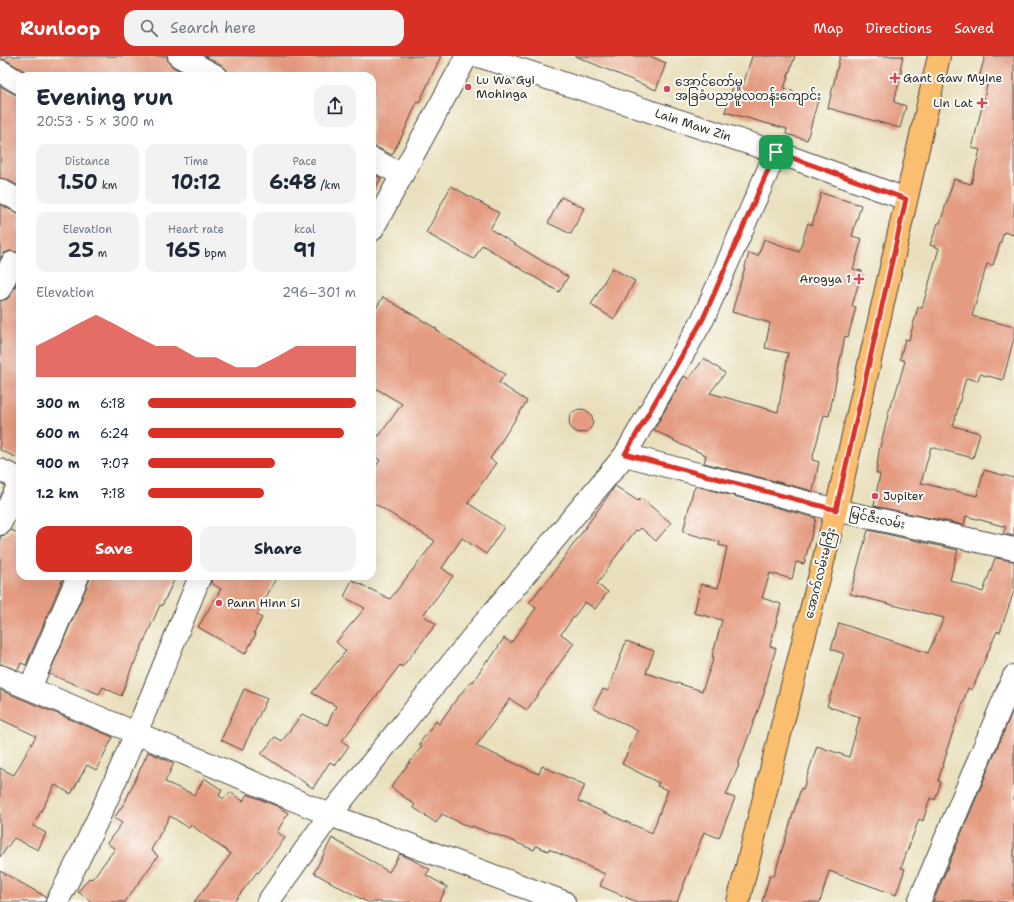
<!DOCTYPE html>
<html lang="en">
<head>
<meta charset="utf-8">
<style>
	:root { --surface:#fff; --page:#f2f2f3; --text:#1f2937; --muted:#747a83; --accent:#d93025 }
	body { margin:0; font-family:"Shantell Sans","Noto Sans Myanmar",sans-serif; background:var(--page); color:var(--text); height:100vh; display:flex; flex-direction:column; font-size:15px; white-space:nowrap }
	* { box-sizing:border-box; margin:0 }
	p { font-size:13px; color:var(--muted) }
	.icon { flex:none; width:22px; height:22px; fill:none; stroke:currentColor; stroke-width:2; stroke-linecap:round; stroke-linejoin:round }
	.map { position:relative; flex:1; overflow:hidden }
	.sheet { position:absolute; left:16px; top:16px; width:360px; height:508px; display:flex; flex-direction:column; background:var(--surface); border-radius:12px; box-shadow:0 4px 16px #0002 }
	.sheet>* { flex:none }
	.pin { position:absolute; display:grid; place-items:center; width:34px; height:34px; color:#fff; margin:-17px; border-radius:8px; box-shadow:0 2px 6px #0006 }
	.round { display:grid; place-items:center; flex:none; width:42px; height:42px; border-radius:12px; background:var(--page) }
	.summary { display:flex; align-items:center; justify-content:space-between; height:68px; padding:0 20px }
	h1 { font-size:22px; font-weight:700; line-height:30px }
	.stats { display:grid; grid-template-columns:repeat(3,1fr); gap:6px; height:68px; padding:4px 20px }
	.stats div { display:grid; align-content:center; border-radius:10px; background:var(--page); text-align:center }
	.stats b { font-size:20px; font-weight:700 }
	.stats small { font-size:11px; font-weight:400 }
	.stats p { font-size:11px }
	.chart { height:112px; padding:8px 20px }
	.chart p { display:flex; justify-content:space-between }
	.chart svg { width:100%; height:72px; margin-top:4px; fill:var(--accent); opacity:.7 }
	.cta { display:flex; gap:8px; margin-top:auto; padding:8px 20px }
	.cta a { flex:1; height:46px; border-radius:12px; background:var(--accent); color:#fff; font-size:16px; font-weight:700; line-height:46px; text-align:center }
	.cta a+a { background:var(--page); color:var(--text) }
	ul { padding:0 20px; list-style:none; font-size:13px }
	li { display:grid; grid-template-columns:64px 48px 1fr; align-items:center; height:30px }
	li i { height:10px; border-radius:5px; background:var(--accent) }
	header { display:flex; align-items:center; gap:24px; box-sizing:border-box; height:56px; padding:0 20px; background:var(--accent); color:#fff }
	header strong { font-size:19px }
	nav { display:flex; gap:22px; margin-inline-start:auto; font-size:14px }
	.search { width:280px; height:36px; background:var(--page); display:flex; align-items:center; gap:10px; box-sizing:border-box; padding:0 14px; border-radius:12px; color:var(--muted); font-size:15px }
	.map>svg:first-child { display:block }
	.building { fill:#e49b80 }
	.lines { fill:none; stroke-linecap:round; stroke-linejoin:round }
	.minor-casing { stroke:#484641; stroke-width:24 }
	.major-casing { stroke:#484641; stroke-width:24 }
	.minor { stroke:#fff; stroke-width:22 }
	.major { stroke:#fbbd6e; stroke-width:22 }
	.route-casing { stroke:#fff; stroke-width:8 }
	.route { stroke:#d93025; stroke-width:5 }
	.poi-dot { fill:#d1495b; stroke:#fdfcf7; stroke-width:1.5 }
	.labels { text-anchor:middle; stroke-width:4; stroke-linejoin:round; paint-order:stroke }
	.poi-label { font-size:12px; fill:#2b2b2b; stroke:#fdfcf7; text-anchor:start }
	.street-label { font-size:12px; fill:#2b2b2b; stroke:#fdfcf7 }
</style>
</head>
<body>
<header>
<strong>Runloop</strong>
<div class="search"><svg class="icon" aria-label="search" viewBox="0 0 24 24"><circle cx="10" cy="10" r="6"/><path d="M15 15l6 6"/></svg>Search here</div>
<nav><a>Map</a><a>Directions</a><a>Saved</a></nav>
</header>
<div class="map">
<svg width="1014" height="846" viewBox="0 0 1014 846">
	<rect width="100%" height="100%" fill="#fdfcf7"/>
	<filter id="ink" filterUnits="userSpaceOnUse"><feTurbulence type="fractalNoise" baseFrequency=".025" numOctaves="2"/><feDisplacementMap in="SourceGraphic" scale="8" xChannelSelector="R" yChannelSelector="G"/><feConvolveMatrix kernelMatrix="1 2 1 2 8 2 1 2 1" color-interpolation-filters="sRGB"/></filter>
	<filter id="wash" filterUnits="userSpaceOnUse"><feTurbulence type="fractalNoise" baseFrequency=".012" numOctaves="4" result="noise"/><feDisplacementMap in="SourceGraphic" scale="16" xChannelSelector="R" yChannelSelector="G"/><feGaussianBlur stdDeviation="0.9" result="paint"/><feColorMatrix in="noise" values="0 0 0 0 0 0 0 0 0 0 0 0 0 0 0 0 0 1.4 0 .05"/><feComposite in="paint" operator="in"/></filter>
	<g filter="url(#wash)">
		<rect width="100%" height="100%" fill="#e9dfbc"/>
		<g id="blocks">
			<path class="building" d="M0,0h167l1,6 5,5 17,9h-160l-4,-4 -20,-12 -6,-1z
				M205,0h236l-22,47 -2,-1 -12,28 -13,25 -14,-7 -6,-1v-71h-144l-1,-6 -5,-5z
				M575,0h75l16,7 -10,27z
				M752,0h43l-11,32 9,3 -1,1 26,8 -11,40 -21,-6 1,-5 -62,-17 9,-29 9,2z
				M840,0h63l-3,14h2l-8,32 12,4 -6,22 -72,-20z
				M985,0h29v179l-10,-3 -11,33 -6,-1 -15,52 42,11v11l-11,42 -23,-6 -2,7 -12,-3 -13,48 27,7 -7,25 -42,-11 -10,36 56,13 7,-26 30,8v58l-11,-2 3,-7 -40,-11 -2,9 -90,-19 6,-32 -4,-1 3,-22 13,-52h2l11,-38 -5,-2 5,-20 4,1 9,-33 4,1 17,-60 -9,-3 8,-22h2l14,-44 17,5 9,-34 -8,-2 16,-67 -9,-3z
				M0,30l14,8 6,1v92l-14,-8 -6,-1z
				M372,117l9,5 -9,17z
				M451,130l48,27 -9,16 78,48 -9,15 -77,-47 -8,14 -48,-26z
				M821,137l40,12 -9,31 10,3 -9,30 9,2 -10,35 4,1 -8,30 -3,-1 -16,80 -5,-1 -12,45 7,2 -6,29 -109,-28 2,-8 -24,-10 -28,-15 30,-54 5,3 15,-21 21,15 -15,20 68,19 10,-59 -23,-5 5,-25 -38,-11 17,-59 9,3 6,-17 35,13 9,-29 4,2z
				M561,141l23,11 -13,26 -23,-11z
				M0,148l14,8 6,1v41l-3,-2 -7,-1 -6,2 -4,6z
				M612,212l23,13 -21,38 -23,-14z
				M20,220v183l-20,-9v-149l7,-2 4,-4z
				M383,241l54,32 -1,1 69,44 -6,9 28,18 -37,58 6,4 -28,40 36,24 -18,27 -24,-16 -20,30 11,8 -30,39 13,9 -34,43 -2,-2 -58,76 7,5 -14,19 -5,-3 -17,26 -52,-34 14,-17 7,4 20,-27 25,11 9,-19 -24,-13 34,-42 -10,-9 29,-34 -21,-11 8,-17 38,19 45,-58 -63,-39v-29l8,-13 -8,-5v-24l7,5 23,-32 -30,-18v-71z
				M569 365a12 12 0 1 1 24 0a12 12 0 1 1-24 0Z
				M615,430l23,15 3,-3 30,25 -15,18 -15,-13 -3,3 -2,-1 -31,41 1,1 -9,12 11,8 -13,17 -10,-7 -24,32 13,9 -47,67 -17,-11 -34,47 63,28 3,-8 43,19 -7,16 74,32 16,-43 -11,-4 2,-3 -37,-19 16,-33 -45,-23 10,-19 5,2 18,-50 28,10 -8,22 56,18 12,-34h-2l10,-37 -28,-7 7,-29 17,4 9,-41 -8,-2 1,-3 -37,-10 10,-41 3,-5 120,32 -12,46 -8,-2 -4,17 -22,-6 -8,25 19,6 -11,42 6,2 -12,43h1l-27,74h1l-13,30 9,3 -16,40 -15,-6 -27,70h-40l-37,-16 5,-12 -56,-25 -1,2 -12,-5 -2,4 -41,-17 -1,1 -20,-8 -1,2 -29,-14 -6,9 -23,-16 2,-2 -24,-18 31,-41 -3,-2 17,-23 3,3 16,-23 16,-20 2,1 14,-22 2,1 15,-23 7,5 25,-35 -7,-5 13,-17 1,1z
				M11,474l9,4v42h44l-38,89 -5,-2 -3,7 -18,-6v-125l1,-3 6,-2z
				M868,474l90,20 -8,30 33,12 12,-34 19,3v30l-14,41 -3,-1 -25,59 -4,-2 -22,64h1l-9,29 3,1 -6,18 -5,-2 -7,23 -4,-2 -18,49 4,1 -9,26 -67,-24 -9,31h-58l8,-27 4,1 27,-88 2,1 14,-43 32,11 11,-40 -33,-11 17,-52 -13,-5 8,-26 89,30 16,-35 -94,-24z
				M90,520h86l-14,30 -2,-1 -26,59h-1l-12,32 -18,-9 -4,7 -50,-20 40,-93z
				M212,520h65l-20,39 5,3 -8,15 2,1 -11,20 -47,-27 23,-38 -10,-6z
				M244,633l23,10 -25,51 -21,-10z
				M0,634l113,47 -17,33 -9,-5 -16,29 -16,-9 -22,41 13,7 -8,17 -24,-12 -14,19v-89l14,7 22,-39 -36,-17z
				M1014,653v193h-81l79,-190z
				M148,696l26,11 -9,19 30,13 9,-17 18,12 -3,6 5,3 6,-7 13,9 4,-7 30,12 11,7 -11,19 8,6 -27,35 -1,-1 -23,30h-40l37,-48 -40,-29 -2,3 -19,-12 -19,34 7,6 -33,46h-33l-14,-10 11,-14 3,1 23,-30 -8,-6 15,-20 -8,-5 11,-16z
				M332,782l57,34 11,-18 9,4 21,11 -4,6 21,12 -8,15h-72l-53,-29z
				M0,815l46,26 -1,5h-45z"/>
		</g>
	</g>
	<g filter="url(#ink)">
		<use href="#blocks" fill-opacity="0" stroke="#484641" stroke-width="1"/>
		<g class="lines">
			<g class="minor-casing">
				<path id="minor" d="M179,0l37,20
					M479,0l297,96 130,47
					M0,15l20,12
					M372,103l30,16
					M0,134l20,11
					M372,174l95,-174
					M0,233l12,-26
					M625,399l211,55 178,39
					M0,414l20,9
					M0,468l20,-42
					M0,620l136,57 194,82 234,87
					M30,632l48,-112
					M57,846c55,-105 99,-216 143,-326
					M268,846l62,-87 146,-182 149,-178 78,-136 73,-167
					M919,846l95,-226"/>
			</g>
			<g class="major-casing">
				<path id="major" d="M738,846l98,-392 103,-454"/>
			</g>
			<use href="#minor" class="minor"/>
			<use href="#major" class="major"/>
		</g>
	</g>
	<g class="lines" filter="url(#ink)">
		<g class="route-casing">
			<path id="route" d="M776,96l130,47 -70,311 -211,-56 78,-135z"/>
		</g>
		<use href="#route" class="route"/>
	</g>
	<g class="poi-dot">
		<path d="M893 16h4v4h4v4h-4v4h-4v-4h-4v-4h4z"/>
		<circle cx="468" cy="31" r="4"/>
		<circle cx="667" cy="33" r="4"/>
		<path d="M980 41h4v4h4v4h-4v4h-4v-4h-4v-4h4z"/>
		<path d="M857 217h4v4h4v4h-4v4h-4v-4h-4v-4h4z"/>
		<circle cx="875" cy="440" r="4"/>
		<circle cx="219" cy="547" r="4"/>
	</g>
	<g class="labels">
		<g class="poi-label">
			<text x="903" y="26">Gant Gaw Myine</text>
			<text x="476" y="28">Lu Wa Gyi<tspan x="476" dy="14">Mohinga</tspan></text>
			<text x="675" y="30">အောင်တော်မူ<tspan x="675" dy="14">အခြခံပညာမူလတန်းကျောင်း</tspan></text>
			<text x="973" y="51" text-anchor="end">Lin Lat</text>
			<text x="851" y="227" text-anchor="end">Arogya 1</text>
			<text x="883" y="444">Jupiter</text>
			<text x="227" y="551">Pann Hinn Si</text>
		</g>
		<g class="street-label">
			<text transform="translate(693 69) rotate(18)" y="4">Lain Maw Zin</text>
			<text transform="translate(877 463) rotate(12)" y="4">မြင်ဇီးလမ်း</text>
			<text transform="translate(820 517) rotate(-76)" y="4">အောက်လမ်းမကြီး</text>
		</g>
	</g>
</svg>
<div class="pin" style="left:776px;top:96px;background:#1e9e55"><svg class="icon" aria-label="arrive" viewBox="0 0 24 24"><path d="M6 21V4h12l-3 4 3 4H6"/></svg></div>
<section class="sheet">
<div class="summary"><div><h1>Evening run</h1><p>20:53 · 5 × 300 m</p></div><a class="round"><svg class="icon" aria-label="share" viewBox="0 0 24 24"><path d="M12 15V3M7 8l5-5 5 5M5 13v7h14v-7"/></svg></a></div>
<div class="stats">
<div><p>Distance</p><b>1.50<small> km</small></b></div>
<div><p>Time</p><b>10:12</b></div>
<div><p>Pace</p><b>6:48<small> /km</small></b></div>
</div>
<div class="stats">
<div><p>Elevation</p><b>25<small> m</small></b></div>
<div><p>Heart rate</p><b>165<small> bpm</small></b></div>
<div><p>kcal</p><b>91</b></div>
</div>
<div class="chart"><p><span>Elevation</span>296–301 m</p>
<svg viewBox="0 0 160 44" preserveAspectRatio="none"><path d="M0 44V25L10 19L20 12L30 6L40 12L50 19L60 25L70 25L80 32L90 32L100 38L110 38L120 32L130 25L140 25L150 25L160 25V44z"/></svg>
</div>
<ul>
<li><b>300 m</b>6:18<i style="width:100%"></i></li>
<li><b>600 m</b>6:24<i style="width:94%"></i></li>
<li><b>900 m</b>7:07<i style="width:61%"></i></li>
<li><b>1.2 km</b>7:18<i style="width:56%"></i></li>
</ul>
<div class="cta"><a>Save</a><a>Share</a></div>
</section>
</div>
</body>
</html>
